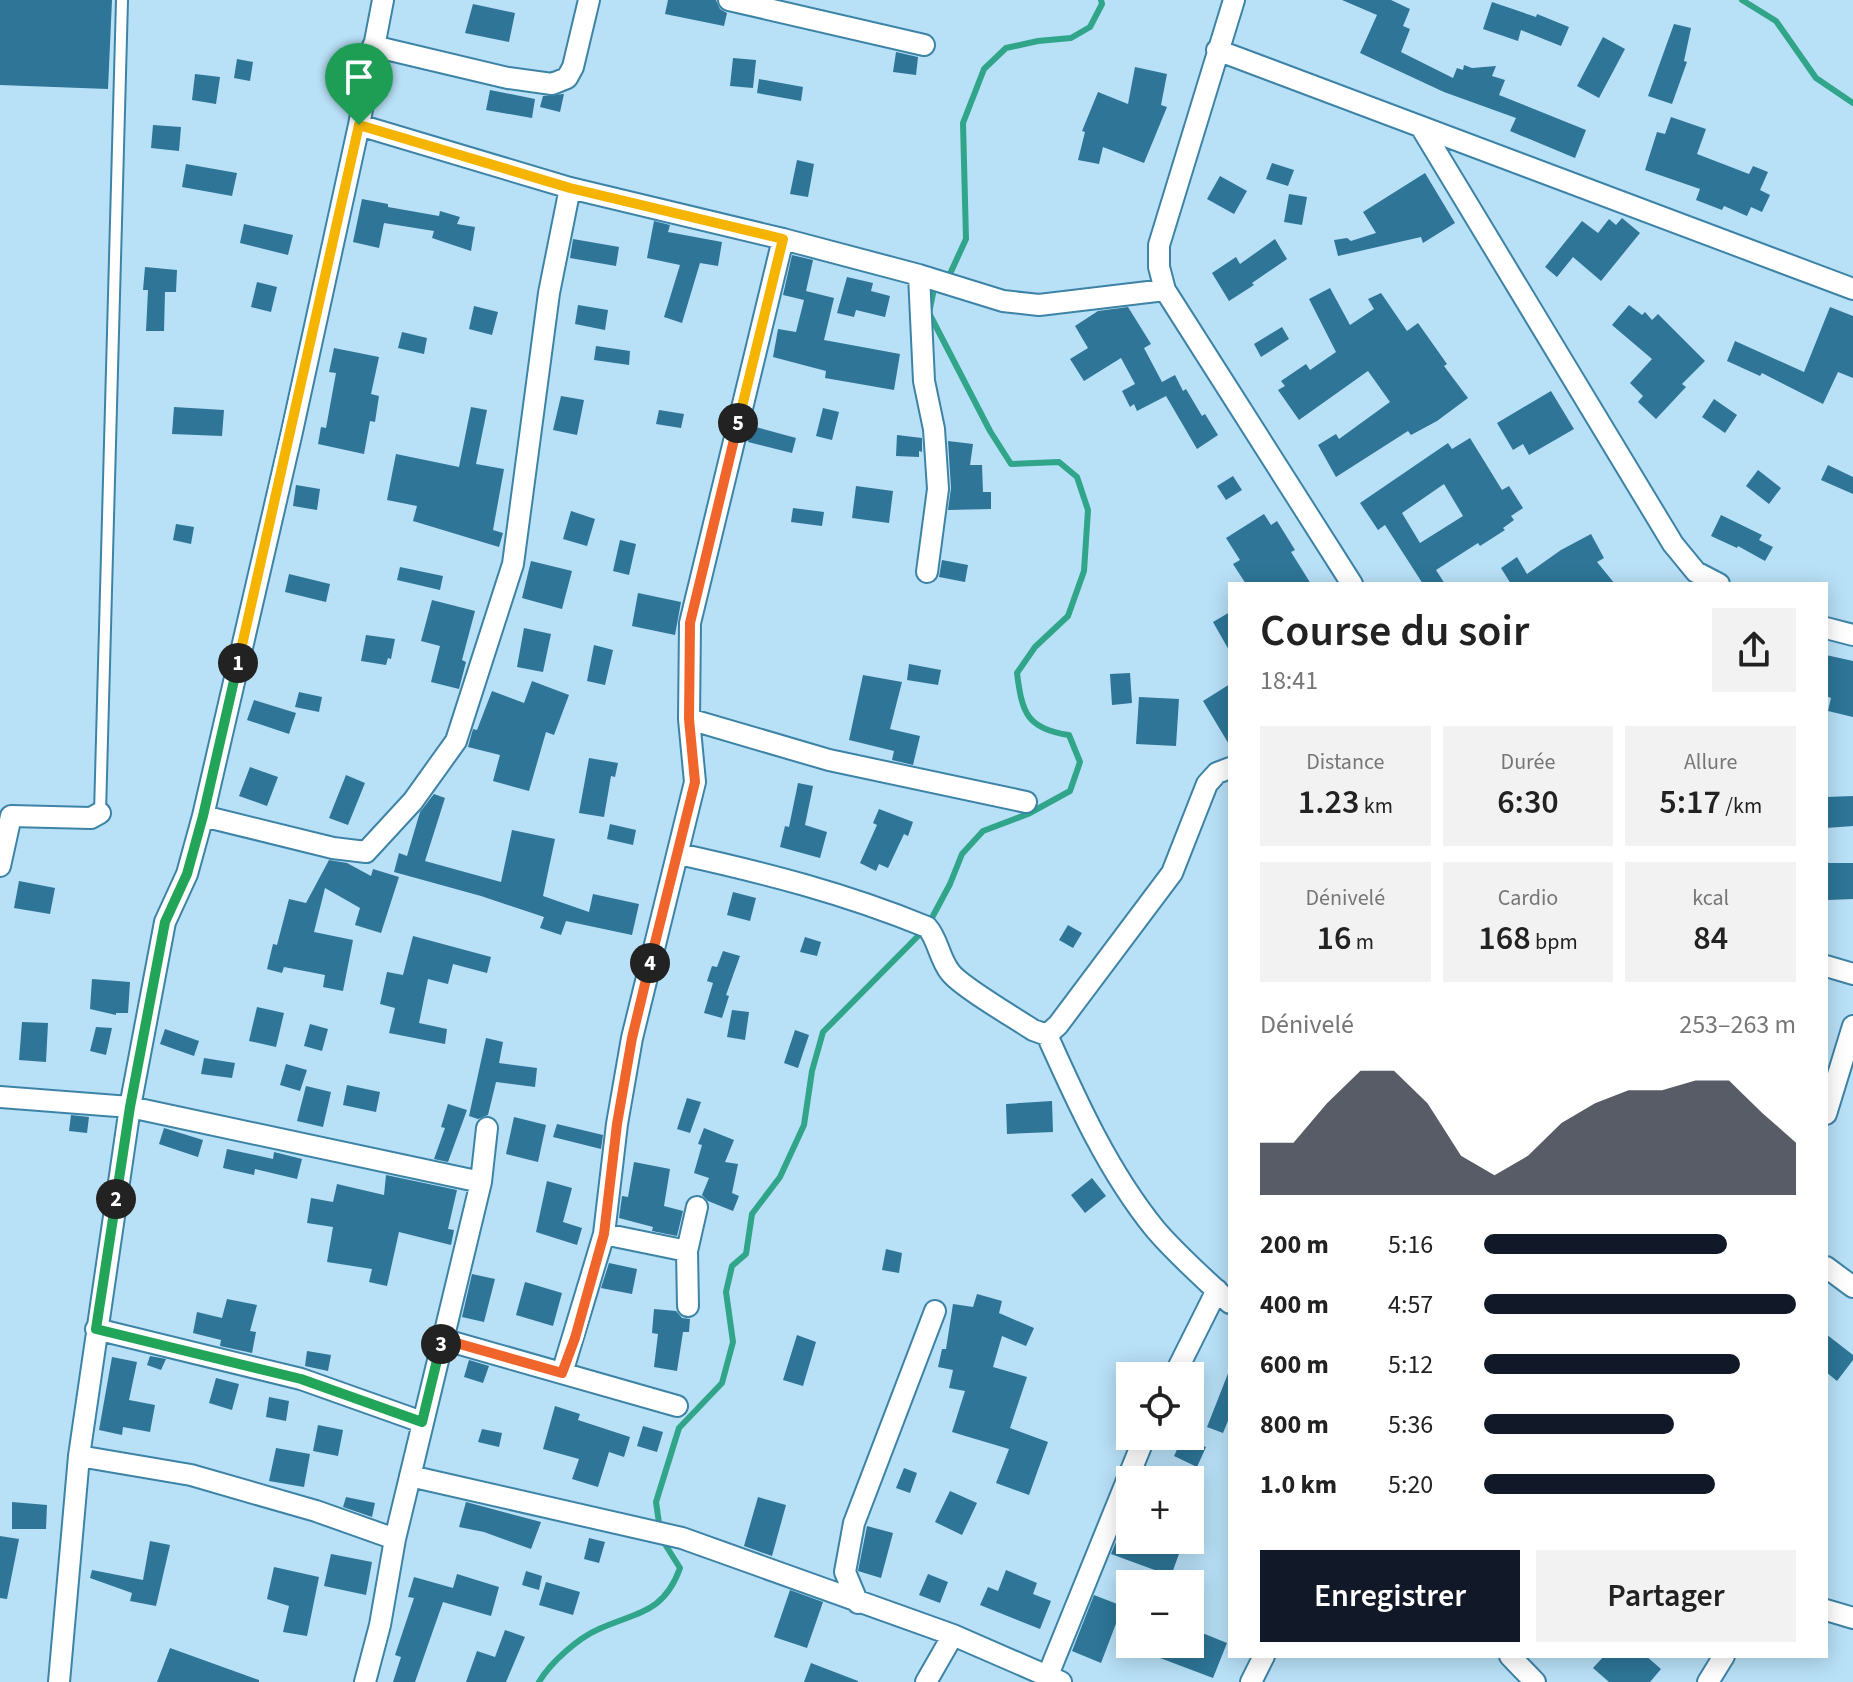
<!DOCTYPE html>
<html lang="fr">
<head>
<meta charset="utf-8">
<style>
	:root { --surface:#fff; --page:#f2f2f2; --text:#222; --muted:#767676; --accent:#111827 }
	body { margin:0; font-family:"Source Sans 3",sans-serif; background:var(--page); color:var(--text); height:100vh; display:flex; flex-direction:column; font-size:30px; white-space:nowrap }
	* { box-sizing:border-box; margin:0 }
	p { font-size:26px; color:var(--muted) }
	.icon { flex:none; width:44px; height:44px; fill:none; stroke:currentColor; stroke-width:2; stroke-linecap:round; stroke-linejoin:round }
	.map { position:relative; flex:1; overflow:hidden }
	.details { position:absolute; left:1228px; top:582px; width:600px; height:1076px; display:flex; flex-direction:column; background:var(--surface); border-radius:0px; box-shadow:0 4px 20px #0003 }
	.details>* { flex:none }
	.fabs { position:absolute; left:1116px; top:1362px; display:grid; gap:16px }
	.fabs a { display:grid; place-items:center; width:88px; height:88px; border-radius:0px; background:var(--surface); box-shadow:0 4px 20px #0003; font-size:40px }
	.pin { position:absolute; display:grid; place-items:center; width:68px; height:68px; color:#fff; margin:-82px -34px; border-radius:50% 50% 50% 0; rotate:-45deg; box-shadow:0 0 8px #0007 }
	.pin .icon { rotate:45deg }
	.km { position:absolute; width:40px; height:40px; margin:-20px; border-radius:50%; background:#222; color:#fff; font-size:22px; line-height:40px; text-align:center }
	.round { display:grid; place-items:center; flex:none; width:84px; height:84px; border-radius:0px; background:var(--page) }
	.headline { display:flex; align-items:center; justify-content:space-between; height:136px; padding:0 32px }
	h1 { font-size:44px; font-weight:600; line-height:60px }
	.figures { display:grid; grid-template-columns:repeat(3,1fr); gap:12px; height:136px; padding:8px 32px }
	.figures div { display:grid; align-content:center; border-radius:0px; background:var(--page); text-align:center }
	.figures b { font-size:34px; font-weight:600 }
	.figures small { font-size:22px; font-weight:400 }
	.figures p { font-size:22px }
	.chart { height:224px; padding:16px 32px }
	.chart p { display:flex; justify-content:space-between }
	.chart svg { width:100%; height:144px; margin-top:8px; fill:var(--accent); opacity:.7 }
	.action { display:flex; gap:16px; margin-top:auto; padding:16px 32px }
	.action a { flex:1; height:92px; border-radius:0px; background:var(--accent); color:#fff; font-size:32px; font-weight:600; line-height:92px; text-align:center }
	.action a+a { background:var(--page); color:var(--text) }
	ul { padding:0 32px; list-style:none; font-size:26px }
	li { display:grid; grid-template-columns:128px 96px 1fr; align-items:center; height:60px }
	li i { height:20px; border-radius:10px; background:var(--accent) }
	.map>svg:first-child { display:block }
	.lines { fill:none; stroke-linecap:round; stroke-linejoin:round }
	.stream { stroke:#31a589; stroke-width:6 }
	.building { fill:#2e7597; fill-rule:evenodd }
	.lane-casing { stroke:#3d83a6; stroke-width:14 }
	.street-casing { stroke:#3d83a6; stroke-width:24 }
	.lane { stroke:#fff; stroke-width:10 }
	.street { stroke:#fff; stroke-width:20 }
	.split-1-casing { stroke:#fff; stroke-width:16 }
	.split-2-casing { stroke:#fff; stroke-width:16 }
	.split-3-casing { stroke:#fff; stroke-width:16 }
	.split-4-casing { stroke:#fff; stroke-width:16 }
	.split-5-casing { stroke:#fff; stroke-width:16 }
	.split-6-casing { stroke:#fff; stroke-width:16 }
	.split-1 { stroke:#f5b400; stroke-width:10 }
	.split-2 { stroke:#22a559; stroke-width:10 }
	.split-3 { stroke:#22a559; stroke-width:10 }
	.split-4 { stroke:#f0652b; stroke-width:10 }
	.split-5 { stroke:#f0652b; stroke-width:10 }
	.split-6 { stroke:#f5b400; stroke-width:10 }
</style>
</head>
<body>
<div class="map">
<svg width="1853" height="1682" viewBox="0 0 1853 1682">
	<rect width="100%" height="100%" fill="#b8e0f7"/>
	<g class="lines">
		<path class="stream" d="M1742,0l34,21 40,57 37,25
			M660,1530l-4,-28 23,-74 43,-45 11,-41 -7,-50 6,-26 14,-12 6,-40 28,-37 24,-52 8,-54 11,-39 104,-105 23,-43 12,-30 21,-23 45,-17 42,-23 10,-29 -11,-27c-42,-6 -47,-22 -52,-62l18,-26 33,-31 16,-45 4,-61 -11,-33 -18,-15 -48,2 -21,-33 -61,-118 5,-24 15,-13 17,-37 -3,-116 21,-54 22,-21 32,-7 33,-3 19,-11 12,-23 -1,-4
			M539,1682c11,-19 39,-44 60,-53 38,-17 65,-16 81,-61l-17,-27"/>
	</g>
	<path class="building" d="M0,0h112l-4,89 -108,-4z
		M668,0h48l4,9 7,4 -3,13 -59,-12z
		M1342,0h49l19,9 -7,17 7,3 -9,23 52,26 4,-10 6,2 1,-5 8,3 24,-2 -4,10 13,4 -6,15 87,35 -11,28 -65,-27 6,-13 -72,-26 -84,-39 17,-38z
		M1492,2l44,15 1,-3 32,13 -8,19 -40,-16 -3,11 -35,-12z
		M473,4l42,9 -6,29 -44,-9z
		M1674,24l17,4 -7,33 3,1 -15,42 -24,-8z
		M1603,37l22,12 -26,49 -22,-12z
		M896,52l22,5 -2,18 -23,-3z
		M733,58l23,2 -3,28 -23,-2z
		M237,59l16,3 -3,19 -16,-3z
		M1135,67l32,7 -6,31 6,2 -23,56 -41,-16 -4,17 -21,-4 7,-28 -3,-1 16,-39 30,12z
		M195,74l25,3 -4,27 -24,-4z
		M759,79l44,8 -2,14 -44,-8z
		M490,90l45,9 -3,19 -46,-8z
		M564,94l-4,18 -20,-5 3,-11z
		M1671,117l35,12 -9,25 52,20 4,-8 15,6 -8,18 10,5 -8,17 -11,-5 -4,9 -23,-10 -2,4 -26,-10 4,-11 -55,-19 12,-38 8,2z
		M153,125l28,2 -2,24 -28,-3z
		M797,160l17,4 -6,33 -18,-3z
		M1272,163l22,7 -6,16 -22,-7z
		M186,164l51,9 -5,23 -50,-9z
		M1425,173l30,50 -32,20 -2,-6 -83,19 -4,-16 13,-2 4,3 25,-8 -13,-21z
		M1220,176l27,15 -13,23 -27,-15z
		M1289,194l18,3 -5,28 -18,-3z
		M362,199l26,5v3l51,9 1,-5 20,6 -3,7 18,3 -4,24 -39,-13 2,-7 -50,-8 -5,25 -26,-6z
		M1622,218l18,15 -39,48 -28,-24 -16,20 -12,-10 37,-46 16,12 11,-14 7,6z
		M654,221l16,4 -2,7 54,10 -4,24 -18,-3 -18,60 -18,-6 16,-52 -33,-7z
		M244,224l49,11 -5,20 -48,-12z
		M573,239l46,8 -3,19 -46,-8z
		M1275,239l12,20 -35,24 2,2 -25,16 -17,-28 24,-16 4,7z
		M792,255l21,5 -7,31 28,7 -10,42 76,14 -6,36 -69,-12 1,-7 -53,-14 5,-28 18,3 8,-32 -21,-5z
		M145,267l32,3 -1,22h-11l-1,39h-18l2,-41h-5z
		M847,277l26,6 -2,8 19,5 -5,21 -29,-7 -2,7 -17,-4z
		M257,282l20,5 -6,25 -20,-5z
		M1330,288l20,37 24,-16 -6,-10 13,-6 26,38 11,-8 29,41 -3,2 24,32 -31,23 -26,14 -3,-4 -72,46 -18,-32 18,-11 3,5 51,-37 -22,-31 -69,49 -21,-30 7,-4 -4,-5 25,-17 4,6 26,-18 -27,-53z
		M578,305l30,5 -3,20 -30,-6z
		M1629,305l13,10 3,-3 7,8 6,-6 47,47 -23,23 4,3 -30,32 -18,-17 5,-6 -13,-13 22,-24 -40,-34z
		M474,306l24,6 -6,23 -23,-6z
		M1128,307l23,37 -7,4 18,34 13,-7 8,16 3,-2 16,27 3,-2 13,21 -21,14 -31,-53 -29,15 -3,-7 -4,3 -8,-16 13,-7 -14,-26 -37,23 -14,-22 18,-11 -13,-22 23,-15z
		M1830,307l23,9v62l-15,-6 -15,32 -61,-31 -2,3 -33,-15 8,-20 69,31z
		M1282,327l7,12 -28,18 -7,-13z
		M402,332l25,6 -3,16 -26,-6z
		M596,346l34,5 -1,14 -35,-5z
		M334,348l45,9 -8,37 8,2 -4,26 -5,-1 -6,33 -46,-10 3,-17 5,1 10,-55 -7,-1z
		M1551,391l23,38 -45,26 -6,-11 -10,6 -16,-27z
		M561,396l23,4 -7,35 -24,-5z
		M1714,399l23,16 -12,18 -23,-16z
		M174,407l50,3 -2,26 -50,-2z
		M471,407l16,3 -11,54 28,5 -11,61 10,3 -4,14 -86,-26 4,-15 -30,-6 9,-46 63,13z
		M823,408l16,4 -7,28 -16,-4z
		M659,410l25,4 -3,14 -25,-4z
		M752,426l44,12 -4,15 -44,-11z
		M897,435l25,3v14l-3,-1v6l-23,-1z
		M1470,438l32,52 7,-4 14,22 -12,8 3,4 -11,8 2,2 -25,16 -2,-3 -42,27 9,14h-22l-38,-59 -7,5 -18,-27 88,-60 4,6zM1444,484l19,32 -43,27 -18,-30z
		M948,441l25,3 -3,21h12l1,27h8v17l-43,1 3,-22z
		M1828,465l25,12v17l-32,-14z
		M1758,470l23,18 -12,16 -23,-18z
		M1233,476l9,14 -16,10 -9,-14z
		M296,485l24,4 -3,21 -24,-4z
		M856,486l37,5 -4,32 -37,-5z
		M793,508l31,4 -2,14 -31,-4z
		M571,511l24,8 -8,27 -24,-7z
		M1264,514l7,11 6,-4 18,29 -4,2 20,32h-65l-13,-20 7,-4 -14,-22z
		M1721,515l41,20 -3,5 14,7 -8,14 -27,-15 -1,2 -26,-12z
		M176,524l18,3 -3,17 -18,-4z
		M1591,534l13,24 -7,4 18,22h-104l-10,-16 16,-11 10,17 34,-24z
		M620,540l16,4 -7,31 -16,-4z
		M942,560l26,5 -3,17 -26,-5z
		M531,561l41,10 -10,38 -40,-11z
		M400,567l43,9 -3,14 -43,-10z
		M289,574l41,10 -4,18 -41,-10z
		M638,593l43,9 -6,33 -43,-9z
		M432,600l43,11 -13,49 4,2 -7,27 -28,-7 9,-36 -19,-5z
		M1230,612v40l-17,-30z
		M524,628l27,6 -8,38 -26,-5z
		M366,635l29,4 -4,20 -3,-1 -2,7 -25,-4z
		M594,645l19,5 -8,35 -18,-4z
		M1826,655l27,6v56l-25,-6 3,-13 -5,-2z
		M909,664l32,6 -3,15 -31,-5z
		M1130,673l2,30 -20,2 -2,-31z
		M863,675l39,7 -12,47 30,7 -7,29 -21,-5 2,-9 -45,-11z
		M532,681l37,14 -15,40 -8,-3 -17,59 -36,-10 7,-26 -32,-8 5,-18 4,1 15,-39 32,12z
		M1230,684v62l-27,-45z
		M299,692l23,5 -3,15 -24,-5z
		M1139,697l40,2 -3,47 -40,-2z
		M254,700l42,13 -7,21 -42,-14z
		M589,758l29,5 -3,14 -4,-1 -7,41 -25,-4z
		M250,767l28,10 -11,29 -28,-10z
		M346,775l19,8 -17,42 -19,-7z
		M798,783l15,3 -8,39 22,7 -7,26 -40,-11 5,-21 4,1z
		M434,794l11,4 -20,63 76,21 11,-52 43,9 -12,57 46,16 4,-18 46,10 -7,31 -66,-14 -5,14 -21,-7 4,-11 -63,-21 -87,-24 5,-19 8,3 13,-44z
		M1853,796v30l-27,2v-31z
		M879,809l34,13 -5,14 -4,-2 -16,34 -9,-4 -3,7 -16,-8 17,-38 -4,-2z
		M610,824l26,6 -3,15 -26,-6z
		M329,860l18,3 24,13 2,-7 26,8 -18,56 -26,-8 5,-17 -35,-20 -11,44 39,8 -10,51 -20,-4 2,-12 -41,-8 -2,6 -15,-4 6,-25 4,1 12,-46 17,4z
		M1828,863h25v36l-25,1z
		M19,881l36,7 -5,26 -36,-6z
		M733,892l23,6 -6,23 -23,-6z
		M1068,925l14,8 -9,15 -14,-8z
		M413,936l78,21 -4,16 -34,-9 -5,20 -20,-5 -9,44 28,6 -2,15 -56,-11 6,-25 -15,-4 7,-32 16,3z
		M805,937l16,5 -4,14 -17,-4z
		M723,951l17,5 -14,39 3,1 -7,22 -18,-5 9,-30 -6,-2 5,-15 5,1z
		M92,979l38,3 -2,31h-12v2l-26,-6z
		M257,1007l27,6 -8,34 -27,-6z
		M732,1010l17,2 -4,28 -18,-3z
		M22,1022l26,1 -2,39 -27,-2z
		M310,1024l18,5 -6,22 -18,-5z
		M96,1027l16,1 -6,27 -16,-4z
		M165,1029l34,12 -5,15 -34,-12z
		M795,1030l14,5 -11,33 -14,-5z
		M486,1038l17,4 -4,21 38,5 -2,19 -39,-5 -8,33 -10,4 -9,-3z
		M204,1058l31,5 -3,15 -31,-4z
		M286,1064l21,6 -7,21 -20,-6z
		M347,1085l33,7 -4,20 -33,-7z
		M306,1086l25,6 -8,35 -26,-6z
		M687,1098l14,4 -11,31 -13,-4z
		M1052,1101l1,31 -46,2 -1,-30z
		M448,1104l19,6 -19,52 -14,-3 11,-31 -4,-1z
		M71,1115l18,2 -2,16 -18,-2z
		M514,1117l32,8 -8,37 -32,-8z
		M557,1124l46,11 -2,14 -48,-12z
		M164,1128l39,12 -5,17 -39,-13z
		M704,1128l30,12 -9,22 13,2 -6,29 7,3 -6,15 -25,-10 -6,-6 7,-17 -15,-5 8,-28 -4,-1z
		M227,1149l46,10 1,-7 28,7 -5,20 -42,-10 -1,6 -31,-7z
		M634,1162l36,7 -6,37 19,5 -6,25 -25,-5 1,-4 -34,-9 3,-22 6,1z
		M386,1175l71,15 -9,39 6,1 -3,15 -52,-13 -12,54 -18,-4 3,-13 -45,-7 6,-35 -26,-4 4,-25 22,4 4,-18 47,11z
		M1092,1178l14,18 -21,17 -14,-18z
		M547,1181l25,7 -9,34 19,6 -5,17 -41,-13z
		M886,1249l16,4 -3,20 -17,-3z
		M609,1263l28,6 -5,25 -31,-6z
		M472,1274l23,5 -11,43 -22,-5z
		M525,1282l37,11 -9,33 -37,-11z
		M977,1294l25,7 -3,12 35,15 -8,18 -24,-10 -9,31 34,10 -17,51 38,14 -19,53 -33,-12 13,-34 -57,-17 13,-41 -16,-3 4,-18 -15,-3 4,-18h4l7,-45 20,3z
		M227,1299l30,6 -7,26 6,1 -4,21 -32,-7 1,-6 -28,-7 4,-21 25,6z
		M654,1309l22,2 6,7 8,1 -1,13h-6l-6,39 -23,-4 4,-33 -6,-1z
		M1826,1334l27,21v5l-16,21 -11,-9z
		M797,1335l19,7 -13,44 -20,-6z
		M307,1351l24,4 -3,16 -23,-5z
		M150,1356l16,3 -5,11 -14,-5z
		M112,1357l25,5 -8,38 26,5 -5,27 -27,-5 -1,8 -23,-5z
		M469,1360l20,6 -6,17 -19,-6z
		M1229,1371l1,45 -7,17 -16,-6z
		M216,1378l23,6 -7,26 -23,-7z
		M269,1397l20,4 -3,20 -20,-4z
		M555,1406l25,8 -2,6 52,17 -6,20 -15,-5 -11,35 -26,-8 7,-20 -36,-10z
		M318,1425l25,5 -5,26 -25,-5z
		M643,1426l20,6 -6,20 -20,-6z
		M482,1429l20,4 -3,14 -21,-5z
		M1183,1437l23,10 -9,20 -23,-11z
		M276,1448l34,6 -6,33 -35,-6z
		M904,1468l13,5 -7,20 -14,-5z
		M950,1491l27,12 -15,32 -27,-13z
		M346,1497l29,6 -3,14 -29,-10z
		M758,1497l28,8 -14,51 -28,-10z
		M12,1502l35,3 -1,24h-34z
		M466,1502l75,20 -10,27 -47,-17 -25,-5z
		M1130,1508v32h54l-13,36 -60,-22z
		M867,1526l26,7 -12,45 -23,-7z
		M0,1536l19,3 -12,60 -7,-1z
		M589,1538l16,4 -6,21 -15,-4z
		M150,1541l20,4 -14,61 -26,-5 2,-8 -42,-15 2,-8 51,10z
		M331,1554l41,8 -6,33 -42,-9z
		M274,1567l45,10 -12,59 -24,-4 6,-26 -22,-7z
		M1006,1570l31,13 -4,11 18,7 -11,28 -60,-24 8,-18 10,4z
		M526,1571l16,5 -3,14 -17,-5z
		M457,1574l42,13 -8,29 -48,-14 -28,80h-22l8,-25 -6,-2 19,-57 -6,-1 6,-20 39,11z
		M928,1574l20,8 -8,21 -21,-8z
		M546,1582l34,10 -7,23 -34,-10z
		M790,1590l33,12 -16,46 -33,-11z
		M1094,1595l36,14v18l-13,-6 -16,42 -29,-12z
		M1190,1628l37,15 -14,35 -53,-20 5,-14h25z
		M505,1630l20,7 -19,45h-40l11,-31 18,6z
		M170,1648l89,32v2h-102z
		M1604,1656h42l15,13 -11,13h-41l-16,-14z
		M811,1663l47,18v1h-54z"/>
	<g class="lines">
		<g class="lane-casing">
			<path id="lane" d="M100,813l22,-813"/>
		</g>
		<g class="street-casing">
			<path id="street" d="M729,0l195,45
				M1234,0l-75,245v22l6,23 187,294
				M373,46l135,32 44,6 15,-6 6,-11 16,-67
				M1217,50l636,239
				M359,125l211,63 213,51 136,36 84,26 36,4 126,-15
				M1421,127l252,417 23,28 23,12
				M919,275l5,106 10,48 4,60 -11,83
				M1826,628l27,7
				M689,719l140,41 197,42
				M203,816l130,32 33,4 47,-51 43,-60 57,-177 36,-271 21,-105
				M679,854c86,19 165,39 248,73 11,12 12,31 23,45 10,14 65,46 83,58l14,5 11,-10 114,-152 35,-89 10,-11 13,-5
				M0,866l11,-50 80,2 9,-5
				M1826,966l27,8
				M1047,1035c30,67 61,136 108,194 22,26 50,50 75,74
				M0,1097l130,10 351,75
				M1826,1114l27,-88
				M604,1234l83,17 10,-44
				M687,1251l1,55
				M1826,1267l27,20
				M96,1329l205,50 121,43
				M442,1339l235,67
				M562,1373l42,-139 13,-110 15,-86 63,-256 -6,-63 1,-96 93,-384
				M1174,1376l43,-86
				M79,1456l112,19 125,36 79,28
				M410,1476l272,62 271,97
				M858,1603l-13,-31 9,-49 81,-212
				M1826,1610l27,8
				M1510,1656l25,26
				M1048,1675l97,-239
				M59,1682l20,-226 51,-349 35,-185 22,-48 16,-58 88,-380 68,-311 24,-125
				M365,1682l15,-57 15,-86 86,-357 6,-54
				M926,1682l27,-47 108,47
				M1251,1682l13,-26
				M1708,1682l16,-26"/>
		</g>
		<use href="#lane" class="lane"/>
		<use href="#street" class="street"/>
	</g>
	<g class="lines">
		<g class="split-1-casing">
			<path id="split-1" d="M238,663l121,-538"/>
		</g>
		<g class="split-2-casing">
			<path id="split-2" d="M116,1199l14,-92 35,-185 22,-48 16,-58 35,-153"/>
		</g>
		<g class="split-3-casing">
			<path id="split-3" d="M116,1199l-20,130 205,50 121,43 19,-78"/>
		</g>
		<g class="split-4-casing">
			<path id="split-4" d="M441,1344l1,-5 120,34 13,-35 29,-104 13,-110 15,-86 18,-75"/>
		</g>
		<g class="split-5-casing">
			<path id="split-5" d="M650,963l45,-181 -6,-63 1,-96 48,-200"/>
		</g>
		<g class="split-6-casing">
			<path id="split-6" d="M359,125l211,63 213,51 -45,184"/>
		</g>
		<use href="#split-1" class="split-1"/>
		<use href="#split-2" class="split-2"/>
		<use href="#split-3" class="split-3"/>
		<use href="#split-4" class="split-4"/>
		<use href="#split-5" class="split-5"/>
		<use href="#split-6" class="split-6"/>
	</g>
</svg>
<div class="fabs">
<a><svg class="icon" aria-label="locate" viewBox="0 0 24 24"><circle cx="12" cy="12" r="6"/><path d="M12 2v4M12 18v4M2 12h4M18 12h4"/></svg></a>
<a>+</a>
<a>−</a>
</div>
<div class="pin" style="left:359px;top:125px;background:#1e9e55"><svg class="icon" aria-label="arrive" viewBox="0 0 24 24"><path d="M6 21V4h12l-3 4 3 4H6"/></svg></div>
<b class="km" style="left:238px;top:663px">1</b>
<b class="km" style="left:116px;top:1199px">2</b>
<b class="km" style="left:441px;top:1344px">3</b>
<b class="km" style="left:650px;top:963px">4</b>
<b class="km" style="left:738px;top:423px">5</b>
<section class="details">
<div class="headline"><div><h1>Course du soir</h1><p>18:41</p></div><a class="round"><svg class="icon" aria-label="share" viewBox="0 0 24 24"><path d="M12 15V3M7 8l5-5 5 5M5 13v7h14v-7"/></svg></a></div>
<div class="figures">
<div><p>Distance</p><b>1.23<small> km</small></b></div>
<div><p>Durée</p><b>6:30</b></div>
<div><p>Allure</p><b>5:17<small> /km</small></b></div>
</div>
<div class="figures">
<div><p>Dénivelé</p><b>16<small> m</small></b></div>
<div><p>Cardio</p><b>168<small> bpm</small></b></div>
<div><p>kcal</p><b>84</b></div>
</div>
<div class="chart"><p><span>Dénivelé</span>253–263 m</p>
<svg viewBox="0 0 160 44" preserveAspectRatio="none"><path d="M0 44V28L10 28L20 16L30 6L40 6L50 16L60 32L70 38L80 32L90 22L100 16L110 12L120 12L130 9L140 9L150 19L160 28V44z"/></svg>
</div>
<ul>
<li><b>200 m</b>5:16<i style="width:78%"></i></li>
<li><b>400 m</b>4:57<i style="width:100%"></i></li>
<li><b>600 m</b>5:12<i style="width:82%"></i></li>
<li><b>800 m</b>5:36<i style="width:61%"></i></li>
<li><b>1.0 km</b>5:20<i style="width:74%"></i></li>
</ul>
<div class="action"><a>Enregistrer</a><a>Partager</a></div>
</section>
</div>
</body>
</html>
